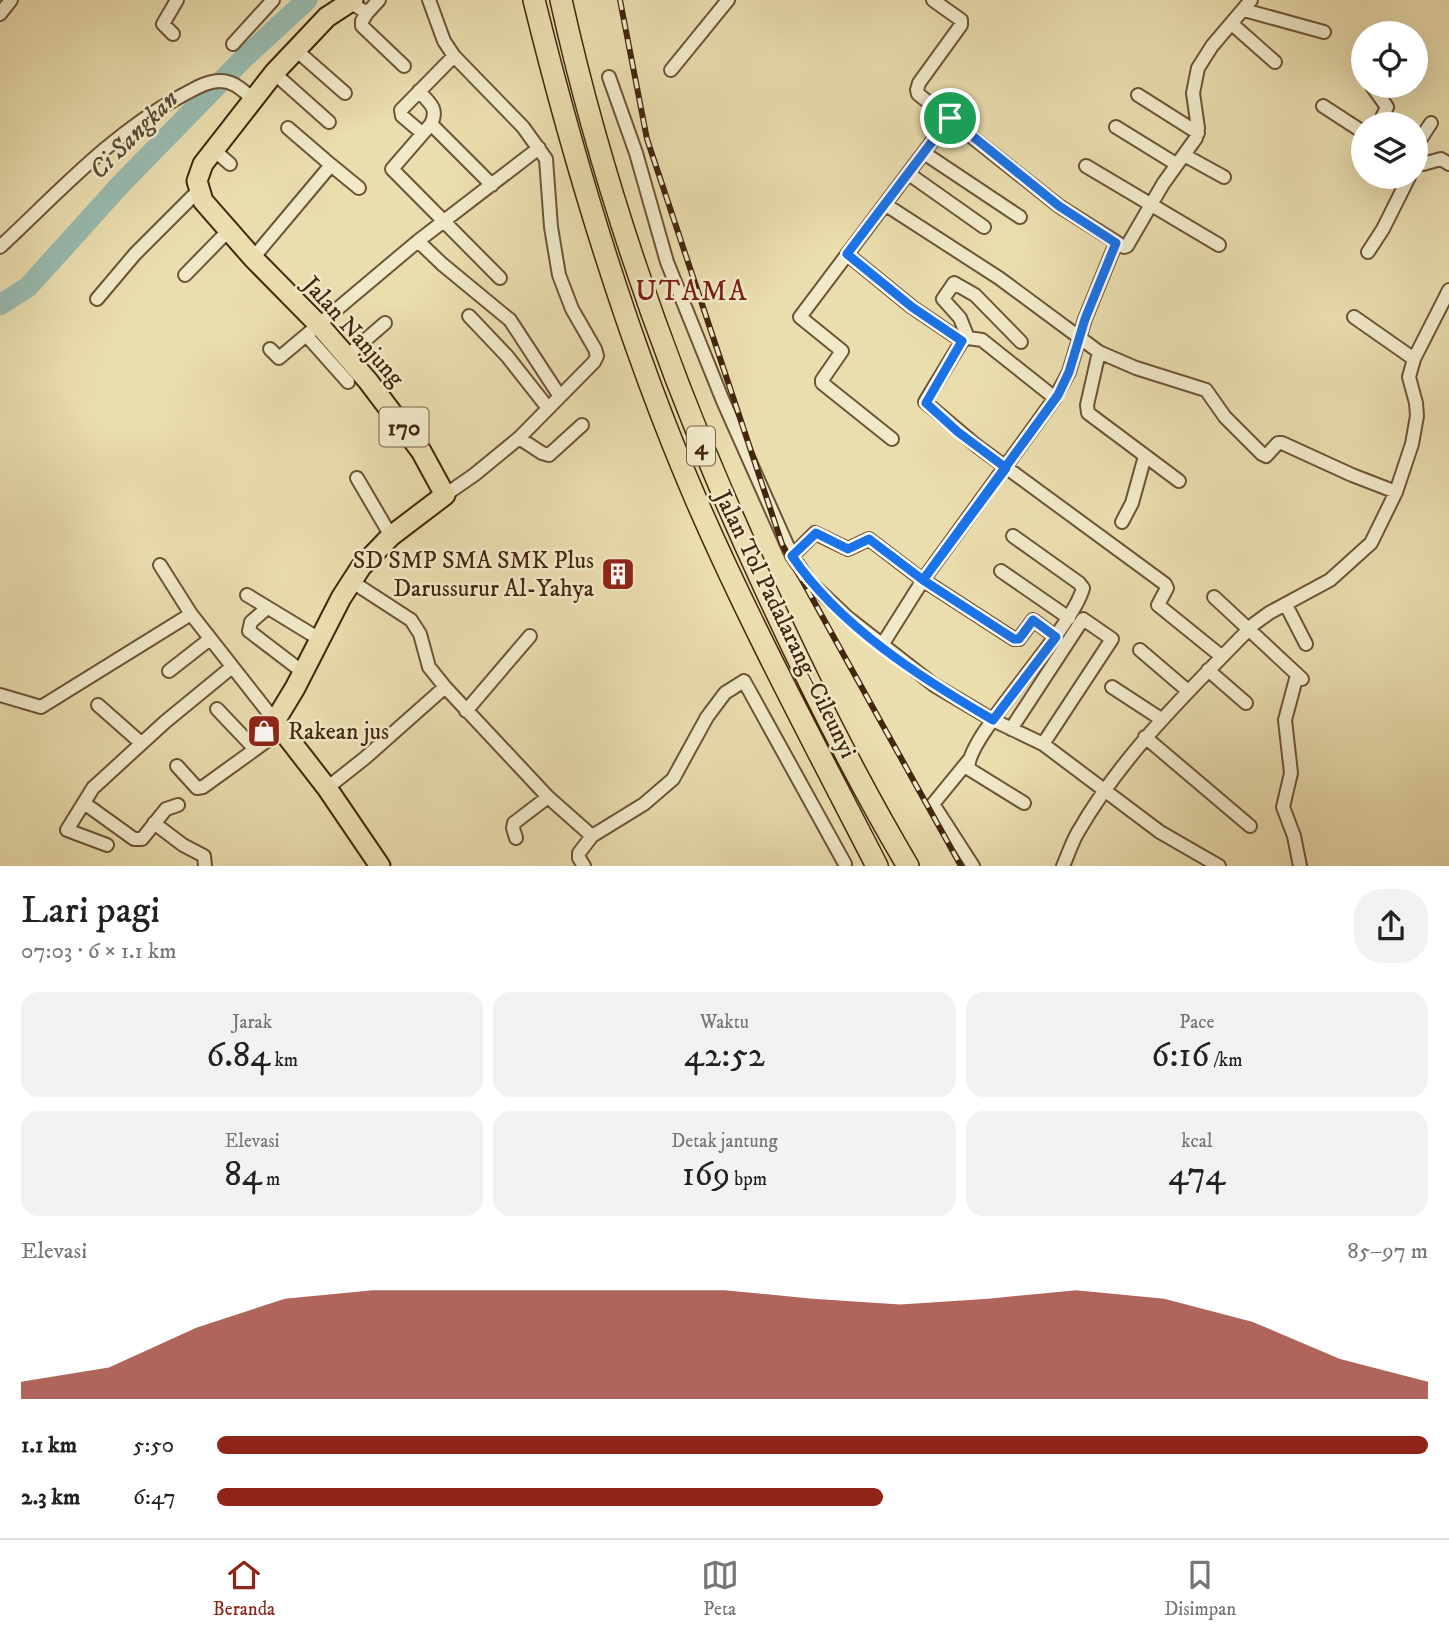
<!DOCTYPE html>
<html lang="id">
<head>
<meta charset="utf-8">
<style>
	:root { --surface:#fff; --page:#f2f2f2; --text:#222; --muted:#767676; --line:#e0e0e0; --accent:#8f2418 }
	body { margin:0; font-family:"IM FELL DW Pica",serif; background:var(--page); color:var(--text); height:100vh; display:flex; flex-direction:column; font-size:26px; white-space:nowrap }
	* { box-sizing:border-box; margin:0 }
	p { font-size:23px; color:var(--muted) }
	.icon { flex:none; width:38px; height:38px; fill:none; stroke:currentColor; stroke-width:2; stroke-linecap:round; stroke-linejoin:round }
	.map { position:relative; height:866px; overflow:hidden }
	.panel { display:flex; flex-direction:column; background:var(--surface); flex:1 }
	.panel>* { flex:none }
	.controls { position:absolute; left:1351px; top:21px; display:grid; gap:14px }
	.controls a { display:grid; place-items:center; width:77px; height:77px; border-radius:50%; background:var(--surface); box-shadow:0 7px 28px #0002; font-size:35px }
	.pin { position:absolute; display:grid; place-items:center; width:60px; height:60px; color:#fff; margin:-30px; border:4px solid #fff; border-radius:50%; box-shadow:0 2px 7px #0007 }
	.round { display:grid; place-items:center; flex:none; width:74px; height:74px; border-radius:28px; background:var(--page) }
	.headline { display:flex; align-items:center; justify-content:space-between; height:119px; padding:0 21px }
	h1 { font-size:38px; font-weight:600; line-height:52px }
	.figures { display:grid; grid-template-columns:repeat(3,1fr); gap:10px; height:119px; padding:7px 21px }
	.figures div { display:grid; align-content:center; border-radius:18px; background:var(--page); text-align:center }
	.figures b { font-size:35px; font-weight:600 }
	.figures small { font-size:19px; font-weight:400 }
	.figures p { font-size:19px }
	.chart { height:196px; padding:14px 21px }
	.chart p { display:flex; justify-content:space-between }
	.chart svg { width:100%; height:126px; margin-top:7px; fill:var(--accent); opacity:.7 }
	ul { padding:0 21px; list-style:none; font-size:23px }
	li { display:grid; grid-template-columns:112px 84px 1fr; align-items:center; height:52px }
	li i { height:18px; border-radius:9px; background:var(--accent) }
	.dock { display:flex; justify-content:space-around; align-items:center; height:98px; border-top:2px solid var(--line); background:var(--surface); font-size:19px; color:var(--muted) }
	.dock a { display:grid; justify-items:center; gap:4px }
	.dock .active { color:var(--accent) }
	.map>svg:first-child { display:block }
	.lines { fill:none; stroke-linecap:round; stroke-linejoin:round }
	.river { stroke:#98bbb0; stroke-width:21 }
	.street-casing { stroke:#6d5436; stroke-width:16 }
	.primary-casing { stroke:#43260e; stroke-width:23 }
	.highway-casing { stroke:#43260e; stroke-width:24 }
	.street { stroke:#f1e9ca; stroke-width:12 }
	.primary { stroke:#eaddae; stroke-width:19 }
	.highway { stroke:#eaddae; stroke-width:21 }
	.rail-casing { stroke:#43260e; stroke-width:6 }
	.rail { stroke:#f1e9ca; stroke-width:3.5; stroke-dasharray:10; stroke-linecap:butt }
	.route-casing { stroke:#fff; stroke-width:14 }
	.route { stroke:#1a73e8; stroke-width:9 }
	.labels { text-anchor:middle; stroke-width:5; stroke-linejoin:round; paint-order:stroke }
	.shield { fill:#f1e9ca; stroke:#776046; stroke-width:2 }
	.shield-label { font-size:23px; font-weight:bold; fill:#43260e }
	.street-label { font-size:24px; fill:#43260e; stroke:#f1e9ca }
	.poi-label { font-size:24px; fill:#43260e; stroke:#f1e9ca; text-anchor:end }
	.water-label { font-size:26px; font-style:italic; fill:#584b36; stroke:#f1e9ca }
	.quarter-label { font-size:28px; letter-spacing:2px; fill:#7a1f14; stroke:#f1e9ca }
</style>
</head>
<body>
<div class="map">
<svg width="1449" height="866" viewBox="0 0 1449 866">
	<rect width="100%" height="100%" fill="#eaddae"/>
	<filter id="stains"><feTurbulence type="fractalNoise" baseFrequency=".00286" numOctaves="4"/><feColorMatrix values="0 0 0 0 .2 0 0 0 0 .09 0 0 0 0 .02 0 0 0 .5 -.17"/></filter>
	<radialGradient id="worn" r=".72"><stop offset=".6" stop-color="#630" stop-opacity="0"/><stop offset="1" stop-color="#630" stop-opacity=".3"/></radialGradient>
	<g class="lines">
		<path class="river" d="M0,305l28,-18 93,-103 123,-126 63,-58"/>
		<g class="street-casing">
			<path id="street" d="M429,0l15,41 10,15 69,71 23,32 5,68 8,48 13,34 23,40 2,7 -3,6 -75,76 -45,37 -29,20
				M933,0l28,20v5l-42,58 -2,7 1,4 141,112 65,41 3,-1 36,-62 33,-46 2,-10 -5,-35 5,-25 14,-22 39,-46
				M350,2l17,11 12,-13
				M1244,10l80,22
				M367,13l-5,8v5l42,40
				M0,14l11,-14
				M1232,24l43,38
				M173,34l-10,-10 14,-24
				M233,44l40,-44
				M296,50l49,43
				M671,70l57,-70
				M274,73l55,49
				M609,77l27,76 31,109 56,139 69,155 18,26 37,35 87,68 59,35 50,24 117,88 59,34
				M1372,86l15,21 -8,17
				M419,91c10,12 20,17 12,33l-39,45 108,109
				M1138,95l60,38
				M1323,106l40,26
				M431,124l61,61
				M1116,127l60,37
				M422,133l-20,-17 -1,-6 53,-54
				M1416,146l15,-23
				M214,150l16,14
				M924,153l96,64
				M1184,155l40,22
				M1416,164h7l18,-5 8,5
				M331,165l28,23
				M1086,166l133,79
				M909,174l75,53
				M886,205l113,73 100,74 37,16 70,22 19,27 37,37 4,2 12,-13h4l70,32 44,17
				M418,241l24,23 68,56 49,75
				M1116,243l-31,76 -16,53 -14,26 -73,-58 -14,-2 -6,3 -37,61 52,44 188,138 2,4 -9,17 63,51
				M0,247c58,-54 111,-113 181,-151 12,-6 25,-15 39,-15 14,0 22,9 32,17
				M1368,252l15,-23 26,-52
				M847,254l65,53 50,34
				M253,258l78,-93 -43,-37
				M185,275l44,-45
				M97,299l38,-45 63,-63
				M469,316l38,40 41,52
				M1354,317l60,42
				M307,336l41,46
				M968,338l-8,-20 -17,-19 11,-16 21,12 46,47
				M270,349l9,9 139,-117 121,-93
				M1099,352l-12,53 1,8 91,68
				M347,356l38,-33
				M519,438l23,15 7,2 33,-30
				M892,439l-70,-56v-3l20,-29 -42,-34 149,-198
				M357,478l34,58
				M1122,522l10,-19 13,-47
				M1013,536l66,47 4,5c-11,43 -121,153 -114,181l55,34
				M792,556l23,-23 33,16 21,-10 51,39 94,61h5l14,-19 23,17
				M160,565l31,49 84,107
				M1001,571l68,47
				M351,581l60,39 9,14 9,33 16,20 103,110 44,39
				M247,595l74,45
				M1214,597l88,82
				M1286,605l20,39
				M267,608l-16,14 -2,9 55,42
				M882,645l41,-65 132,-182
				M1140,650l48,41
				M1208,670l38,33
				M169,671l41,-32
				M1297,675l-12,45 6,53 -8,34 11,29 6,30
				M1112,687l49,32
				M0,695l41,12 150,-93
				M98,705l43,38
				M217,709l38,40
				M466,711l64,-75
				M1011,729l72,-110 29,20 -69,105
				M1145,737l105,89
				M969,760l-36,44 40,62
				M177,766l20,22 6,-1 79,-57
				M327,788l38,-30 80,-71
				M84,803l50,36h8l24,-30 12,-4
				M154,823l29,22 21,11 1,10
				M516,838l-3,-10 1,-5 34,-26
				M107,845l-40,-15 26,-42 72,-66 67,-55
				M584,866l-5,-8v-5l13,-17 52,-32 29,-25 34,-62 18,-24 19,-12 101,183
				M1063,866c5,-11 9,-24 15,-34 46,-80 112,-142 176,-208l15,-11 61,-33 41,-37 25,-51 16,-48 5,-28 -1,-13 -7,-26 5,-18 35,-69"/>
		</g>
		<g class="primary-casing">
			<path id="primary" d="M353,0l-26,17 -53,56 -60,77 -11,14 -6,17 6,20 50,57 67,68 48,55 53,70 24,44 -54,41 -30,31 -20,31 -46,90 -20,33 52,67 53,78"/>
		</g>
		<g class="highway-casing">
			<path id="highway" d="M534,0c42,170 93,340 163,502 54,124 118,243 180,364
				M561,0c45,202 115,396 202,584 44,96 91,191 145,282"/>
		</g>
		<use href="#street" class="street"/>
		<use href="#primary" class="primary"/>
		<use href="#highway" class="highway"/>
		<g class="rail-casing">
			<path id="rail" d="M620,0l27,139 135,405 179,322"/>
		</g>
		<use href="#rail" class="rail"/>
	</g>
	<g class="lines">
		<g class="route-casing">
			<path id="route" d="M950,118l109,88 57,37 -31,76 -16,53 -11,23 -135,185 -54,-41 -21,10 -32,-16 -24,23c47,70 129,122 201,164l63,-83 -23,-17 -14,19h-5l-91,-59 83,-112 -48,-36 -32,-29 36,-62 -50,-34 -65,-53 103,-136"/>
		</g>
		<use href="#route" class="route"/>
	</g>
	<defs>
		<g id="building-square" transform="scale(1.75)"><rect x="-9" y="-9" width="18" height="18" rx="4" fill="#8f2418" stroke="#f1e9ca"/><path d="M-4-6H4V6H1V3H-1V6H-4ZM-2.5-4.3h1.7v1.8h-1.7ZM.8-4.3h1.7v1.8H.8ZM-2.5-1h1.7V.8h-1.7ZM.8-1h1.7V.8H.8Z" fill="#fff"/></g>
		<g id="shop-square" transform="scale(1.75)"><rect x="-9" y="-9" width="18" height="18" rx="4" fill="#8f2418" stroke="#f1e9ca"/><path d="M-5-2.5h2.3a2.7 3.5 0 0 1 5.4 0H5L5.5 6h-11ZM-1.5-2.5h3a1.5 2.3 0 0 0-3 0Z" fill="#fff"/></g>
	</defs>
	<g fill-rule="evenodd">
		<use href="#building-square" x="618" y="574"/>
		<use href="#shop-square" x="264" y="731"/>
	</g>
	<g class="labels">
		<g class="shield">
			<rect x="379.5" y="407.5" width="49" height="39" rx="5"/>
			<rect x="687" y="426.5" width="28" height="39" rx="5"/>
		</g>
		<g class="shield-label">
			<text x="404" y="435">170</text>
			<text x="701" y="454">4</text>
		</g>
		<g class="street-label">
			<text transform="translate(354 331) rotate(48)" y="8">Jalan Nanjung</text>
			<text transform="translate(786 624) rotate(64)" y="8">Jalan Tol Padalarang–Cileunyi</text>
		</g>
		<g class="poi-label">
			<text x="594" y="568">SD SMP SMA SMK Plus<tspan x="594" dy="28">Darussurur Al-Yahya</tspan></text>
			<text x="288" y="739" text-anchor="start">Rakean jus</text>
		</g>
		<g class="water-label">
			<text transform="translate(133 134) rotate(-45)" y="9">Ci Sangkan</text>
		</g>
		<g class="quarter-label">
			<text x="692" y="300">UTAMA</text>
		</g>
	</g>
	<rect width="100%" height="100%" filter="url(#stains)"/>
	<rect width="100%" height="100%" fill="url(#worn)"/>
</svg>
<div class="controls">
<a><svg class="icon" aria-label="locate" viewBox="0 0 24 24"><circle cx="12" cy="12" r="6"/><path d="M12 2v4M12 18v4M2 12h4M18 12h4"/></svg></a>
<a><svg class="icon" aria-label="layers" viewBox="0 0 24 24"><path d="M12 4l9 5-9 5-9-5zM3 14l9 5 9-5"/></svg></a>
</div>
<div class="pin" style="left:950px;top:118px;background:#1e9e55"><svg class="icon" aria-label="arrive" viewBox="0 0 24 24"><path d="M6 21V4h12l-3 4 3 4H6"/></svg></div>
</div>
<section class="panel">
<div class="headline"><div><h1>Lari pagi</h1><p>07:03 · 6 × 1.1 km</p></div><a class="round"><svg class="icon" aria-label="share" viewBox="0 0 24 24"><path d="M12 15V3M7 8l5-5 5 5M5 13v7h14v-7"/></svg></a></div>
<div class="figures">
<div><p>Jarak</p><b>6.84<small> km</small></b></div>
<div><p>Waktu</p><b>42:52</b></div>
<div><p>Pace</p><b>6:16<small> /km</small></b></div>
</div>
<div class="figures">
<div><p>Elevasi</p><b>84<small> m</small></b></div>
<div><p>Detak jantung</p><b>169<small> bpm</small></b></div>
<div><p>kcal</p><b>474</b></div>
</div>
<div class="chart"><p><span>Elevasi</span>85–97 m</p>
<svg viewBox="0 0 160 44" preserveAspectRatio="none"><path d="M0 44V38L10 33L20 19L30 9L40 6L50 6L60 6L70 6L80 6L90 9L100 11L110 9L120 6L130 9L140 17L150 30L160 38V44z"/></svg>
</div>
<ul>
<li><b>1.1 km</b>5:50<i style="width:100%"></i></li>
<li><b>2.3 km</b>6:47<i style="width:55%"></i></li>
</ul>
</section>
<nav class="dock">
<a class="active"><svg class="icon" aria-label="home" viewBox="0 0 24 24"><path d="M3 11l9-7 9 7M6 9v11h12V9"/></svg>Beranda</a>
<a><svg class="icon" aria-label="map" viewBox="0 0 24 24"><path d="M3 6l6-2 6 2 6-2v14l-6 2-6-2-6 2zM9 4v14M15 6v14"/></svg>Peta</a>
<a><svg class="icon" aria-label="saved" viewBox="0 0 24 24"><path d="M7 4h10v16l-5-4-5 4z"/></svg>Disimpan</a>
</nav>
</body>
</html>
